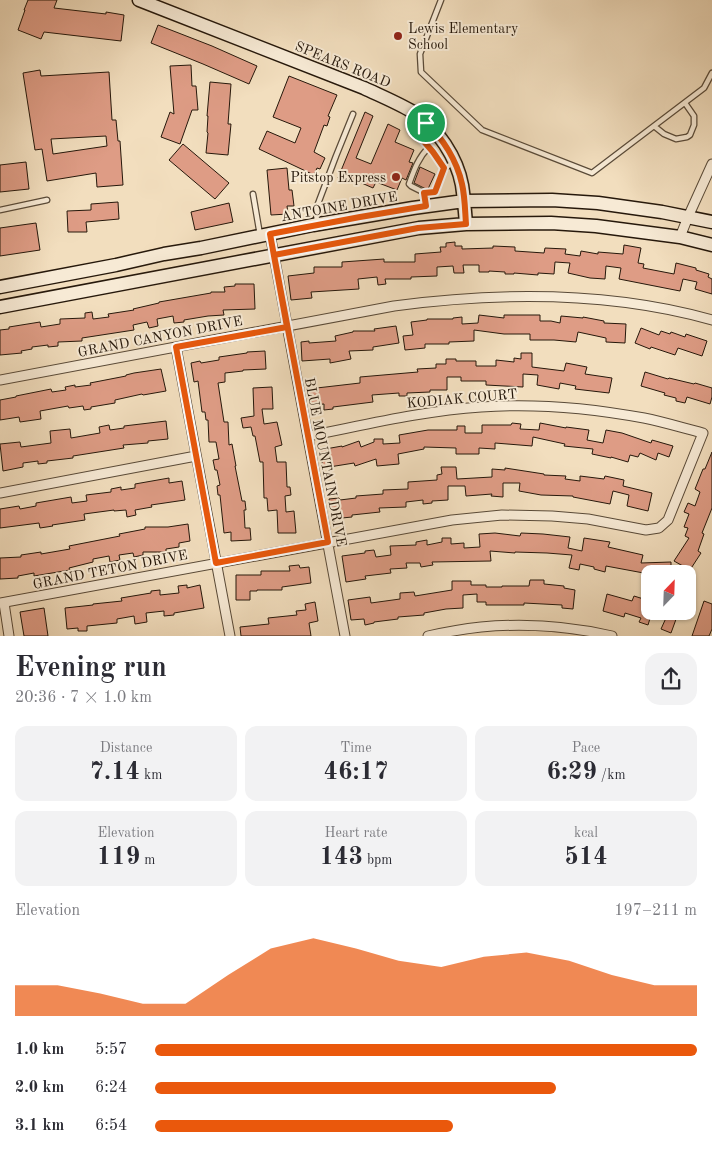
<!DOCTYPE html>
<html lang="en">
<head>
<meta charset="utf-8">
<style>
	:root { --surface:#fff; --page:#f2f2f3; --text:#2b2b33; --muted:#7c7c81; --accent:#ea580c }
	body { margin:0; font-family:"Old Standard TT",serif; background:var(--page); color:var(--text); height:100vh; display:flex; flex-direction:column; font-size:19px; white-space:nowrap }
	* { box-sizing:border-box; margin:0 }
	p { font-size:16px; color:var(--muted) }
	.icon { flex:none; width:28px; height:28px; fill:none; stroke:currentColor; stroke-width:2; stroke-linecap:round; stroke-linejoin:round }
	.map { position:relative; height:636px; overflow:hidden }
	.details { display:flex; flex-direction:column; background:var(--surface); flex:1 }
	.details>* { flex:none }
	.needle { width:32px; rotate:23deg }
	.controls { position:absolute; left:641px; top:565px; display:grid; gap:10px }
	.controls a { display:grid; place-items:center; width:55px; height:55px; border-radius:10px; background:var(--surface); box-shadow:0 1px 4px #0004; font-size:25px }
	.pin { position:absolute; display:grid; place-items:center; width:42px; height:42px; color:#fff; margin:-21px; border:2px solid #fff; border-radius:50%; box-shadow:0 1px 5px #0007 }
	.round { display:grid; place-items:center; flex:none; width:52px; height:52px; border-radius:15px; background:var(--page) }
	.overview { display:flex; align-items:center; justify-content:space-between; height:85px; padding:0 15px }
	h1 { font-size:28px; font-weight:700; line-height:38px }
	.figures { display:grid; grid-template-columns:repeat(3,1fr); gap:8px; height:85px; padding:5px 15px }
	.figures div { display:grid; align-content:center; border-radius:12px; background:var(--page); text-align:center }
	.figures b { font-size:25px; font-weight:700 }
	.figures small { font-size:14px; font-weight:400 }
	.figures p { font-size:14px }
	.chart { height:140px; padding:10px 15px }
	.chart p { display:flex; justify-content:space-between }
	.chart svg { width:100%; height:90px; margin-top:5px; fill:var(--accent); opacity:.7 }
	ul { padding:0 15px; list-style:none; font-size:16px }
	li { display:grid; grid-template-columns:80px 60px 1fr; align-items:center; height:38px }
	li i { height:12px; border-radius:6px; background:var(--accent) }
	.map>svg:first-child { display:block }
	.building { fill:#de9c85; stroke:#26180b; fill-rule:evenodd }
	.lines { fill:none; stroke-linecap:round; stroke-linejoin:round }
	.lane-casing { stroke:#594a38; stroke-width:7 }
	.street-casing { stroke:#594a38; stroke-width:11 }
	.secondary-casing { stroke:#26180b; stroke-width:15 }
	.lane { stroke:#f7ead5; stroke-width:4.5 }
	.street { stroke:#f7ead5; stroke-width:9 }
	.secondary { stroke:#f7ead5; stroke-width:12 }
	.route-casing { stroke:#fff; stroke-width:10 }
	.route { stroke:#ea580c; stroke-width:6 }
	.poi-dot { fill:#8f2418; stroke:#f7ead5; stroke-width:2 }
	.labels { text-anchor:middle; stroke-width:4; stroke-linejoin:round; paint-order:stroke }
	.poi-label { font-size:14px; fill:#26180b; stroke:#f7ead5; text-anchor:start }
	.street-label { font-size:14px; fill:#26180b; stroke:#f7ead5 }
</style>
</head>
<body>
<div class="map">
<svg width="712" height="636" viewBox="0 0 712 636">
	<rect width="100%" height="100%" fill="#f2debe"/>
	<filter id="stains"><feTurbulence type="fractalNoise" baseFrequency=".004" numOctaves="4"/><feColorMatrix values="0 0 0 0 .2 0 0 0 0 .09 0 0 0 0 .02 0 0 0 .5 -.17"/></filter>
	<radialGradient id="worn" r=".72"><stop offset=".6" stop-color="#630" stop-opacity="0"/><stop offset="1" stop-color="#630" stop-opacity=".3"/></radialGradient>
	<path class="building" d="M28,0h29l-3,8 52,6v-2l18,3 -3,26 -77,-9 -3,7 -23,-9 7,-20h-1z
		M158,25l54,21 45,20 -8,18 -46,-20 -52,-21z
		M191,65l1,21h4l2,24h-6l-12,34 -19,-7 9,-25 4,2 -4,-48z
		M40,70l1,6 68,-4 3,48h4l2,21h2l3,44 -26,2 -1,-14 -49,8 -5,-32 -7,1 -12,-77zM106,136l1,10 -54,8 -2,-15z
		M289,76l48,19 -9,21 2,1 -3,9 -3,-1 -10,27 11,6 -5,11 -3,-1 -3,7 -55,-26 8,-18 28,12 6,-15 -28,-11z
		M210,82l21,2 -3,40h3l-3,31 -22,-2 2,-20 -1,-1 1,-16h-1z
		M365,112l8,4 -17,42 15,6 17,-40 12,6 -5,12 19,8 -5,12 4,1 -7,17 -4,-2 -5,12 -21,-8 -3,6 -25,-11 -2,5 -8,-4z
		M183,144l46,39 -14,16 -46,-39z
		M26,162l3,27 -29,3v-27z
		M420,167l15,7 -7,15h-2l-12,-6z
		M287,168l2,22h3l2,16h-7l1,8 -17,1 -4,-45z
		M118,202l1,17 -33,3 1,10h-19l-1,-21 24,-1v-6z
		M229,203l4,19 -38,8 -4,-18z
		M36,223l4,27 -40,6v-28z
		M455,242v4h7v3l31,-1v-2l22,1v4l29,2 1,-5 21,1 -1,5 15,2 1,-5 17,3v-2l25,2 1,-9 17,3 -3,15 6,1 -1,4 31,6 2,-11 20,5v2l13,4 -1,3 4,2v15l-17,-5 2,-7 -14,-3 -3,12 -61,-12 2,-11 -15,-2 -1,13 -15,-1 -22,-5 2,-10 -15,-1 -1,12 -16,-1v2l-24,-2v1h-9v-2l-16,-1v1h-10v-7h-16l1,8h-10l-1,-7 -16,1v9l-26,1v2h-26l1,5 -8,1 -1,-8 -19,2 1,10 -48,3 1,6 -21,2 -3,-24 26,-3v-6h28v-5l42,-3v3h31v-8l26,-2 -1,-5h6v-4z
		M235,284h19l1,25 -32,1 1,5 -16,1 -24,4v2l-10,1 -1,-7 -16,3 1,7 -9,2 -2,-6 -14,3 1,5 -52,8v3l-24,1v4l-10,1v-2l-16,2v2l-11,2 1,2 -22,2v-25l9,-1v-2l31,-5 1,5 19,-3v-5l25,-1v-5l7,-1 1,7 16,-2 -1,-3 26,-4 -1,-1 26,-6v-1l52,-9v-1h14l-1,-5 11,-1z
		M479,315l25,3v-3h36v6h11l9,2 1,-7 22,2v-1l21,4v2l22,1 -1,19 -19,-1v-4l-28,-6 -2,10 -22,-2h-24v-6h-26l-30,-4v11l-25,1v2h-24v4l-20,2 -2,-14 10,-1 -2,-13 16,-2v-1h26v-1l9,-1v7l16,-1z
		M396,326l3,17 -26,4v3l-24,1 2,8 -21,4v-4l-28,2 -1,-19 8,-1v2l27,-2 -1,-5 18,-4v-1h22l-1,-2z
		M641,328l18,7 2,-4 9,3 1,-2 14,5 1,-3 21,7 -5,15 -24,-8 -3,7 -24,-8 -1,2 -15,-6z
		M265,351l1,18 -23,1v1l-18,2v9l-7,1 6,39h4l1,23 3,-1 4,22h-1l7,35h3l1,9h-2l1,18h5l1,12 -20,1v-9l-7,1 -4,-38h-2l-1,-9 3,-1 -3,-15h-2l-2,-10 6,-1 -3,-17h-7l-1,-22h-2l-1,-8h-3l-4,-31 -4,1 -3,-19 9,-2 1,2 18,-3v-3l28,-4v-1z
		M521,353h11v14l32,4 2,-8 21,4 -2,7 27,4 -3,15 -34,-4 1,-3 -16,-3 -1,6 -22,-4 1,-10 -15,-1v13l-37,-2v-4h-25v-4h-14v13h-17v2l-23,1v3h-8v-3l-27,2 1,7 -40,5v2l-9,1v-6l-14,1 -2,-16 52,-6v-6l58,-5 -1,-3 19,-1v-4h10v-5h10v2h20v5h20v-6l18,2v-4l7,1z
		M161,369l5,22 -23,4 -1,-1 -27,6v3l-24,4v2l-7,1 -1,-4 -14,2 -1,-2 -28,5 1,8 -21,3 -1,-5 -19,3v-20l16,-3v-1l35,-7 1,3 14,-2 -1,-3 10,-2v2l16,-2 -1,-2 36,-7v-1l8,-2z
		M645,372l23,7 1,-1 25,6 1,-1 17,5v9l-2,7 -23,-7 -2,6 -9,-2v-3l-12,-3 1,-2 -24,-7z
		M272,387l1,22h-11l2,15 13,-2 5,23 -7,2 2,15h9l1,25h3l1,8 -6,1 1,16 8,-1 2,22h-18l-1,-23 -9,1 -1,-13h-3l-1,-36h-3l-5,-26h-2l-2,-9 -8,1 -2,-10 13,-2 -1,-28z
		M166,421l2,18 -20,2v2l-25,2 1,3 -51,8v2l-26,3v2l-9,1v-3l-15,2v4l-20,4 -3,-27 20,-2 1,5 30,-4 -1,-12 20,-2 1,9 29,-5 -1,-6 10,-2 1,5 14,-2v-2z
		M512,423l9,1 -1,5 19,1 1,-7 26,5v-1l23,3 -2,10 16,3 3,-13 16,3 29,10 1,-3 21,6 -4,11 -11,-4 -2,7 -16,-7 -2,4 -8,-2 -2,7 -17,-5v1l-19,-4 1,-5 -29,-3 1,-2 -32,-7 -1,9 -37,-3v6l-16,-1v6h-23v-6l-32,-1v2l-26,5 1,10 -22,2 -1,-7 -21,7 -1,-3 -31,5 -3,-18 22,-4v1l17,-6 2,6 13,-5v-3h9v5l17,-1 -1,-8 29,-5h29v-4h8v7h17v-8h29z
		M712,452v56l-10,25 2,1 -6,17 3,2 -11,17 -16,-9 15,-23 -4,-2 3,-8 -4,-1 5,-13 -5,-2 4,-9 7,3 5,-14 -5,-3 8,-20h2z
		M441,467h15l1,12 35,-2v-8l13,1v-2l39,6v1l22,1 -1,3 15,2v-5l24,3 1,-3 19,4 -1,6 29,7 -4,18 -21,-5 2,-11 -16,-4 -3,13 -37,-7v-1l-32,-1 -22,-4 1,-8h-17v14l-12,-1 1,-2 -26,2 -1,-10h-17v14l-16,1v2l-9,1v-4l-17,2v5l-27,1 1,4 -28,3v2l-10,1 -1,-3 -9,1 -3,-17 10,-1 1,2 16,-2v-2l27,-2v-4l25,-1v-7l29,-2v-5l5,-1z
		M169,478v5l13,-2 3,19 -34,5 1,2 -17,3 1,5 -9,2 -1,-7 -12,1v-1l-30,4 1,6 -33,5 1,1 -13,2 -1,-5 -39,5v-19l19,-3 1,3 16,-3v-3l35,-6 1,6 15,-2 -1,-6 25,-3v-3l10,-2v3l14,-2v-4z
		M188,524l2,17 -11,2v4l-13,2v3h-23v3l-9,2 -1,-4 -14,2 1,5 -10,2 -1,-6 -16,3v3l-24,6 1,2 -36,6v-3l-16,3v2l-18,1v-21l21,-1v-2l20,-3v2l29,-5 -1,-3 51,-10 -1,-2 26,-5v-2h23z
		M495,533l25,3 1,-3 22,1 27,3 -2,11 14,3 2,-13 26,4 -2,5 35,8 -2,8 30,-1v12h-22l-43,-8 -1,6 -11,-3v-2l-14,-3 -1,6 -10,-2 3,-13 -25,-2 -32,-1v1l-25,-2 1,10 -59,1 1,3 -12,2 -1,-4h-14l1,5 -17,1 1,4 -26,3 1,3 -20,3 -4,-26 23,-3v-2l9,-1 2,7 15,-2 -1,-9 26,-1v-3l11,-2v5l15,-3v-4h9v6l13,-1v5l16,-1 -1,-13z
		M299,565l1,3 9,-1 2,16 -29,4v3h-25v1h-7v9h-14v-25h25v-4h29l-1,-5z
		M530,580h14v4l20,2v2l11,2 -2,19 -11,-1v-3l-38,-2v2h-38v-3h-9v-8l-14,1v13l-17,1 -22,4v2l-26,2v2l-24,3v1l-9,2 -1,-6 -13,1 -3,-20 22,-3 1,6 29,-4v-6l14,-1 1,4 37,-6v-9h19v4h15v2h16v-1h27z
		M187,585v3l13,-3 4,23 -30,5v2l-10,1v-5l-18,2 1,9 -12,2 -1,-8 -17,3v4l-30,3v5h-9v-3l-11,1 -2,-21 28,-3v-1l29,-3 -1,-3 30,-5v-2l9,-1v5l19,-2 -1,-7z
		M607,594l25,7 2,-5 16,5v10h29l-8,22 -10,-4 5,-11 -14,-6 -4,13 -9,-3 2,-4 -16,-5 -1,4 -21,-6z
		M704,601l8,3v25l-3,7h-17z
		M315,602l3,19 -9,2 2,13h-70l-1,-9 29,-3 -1,-6 29,-3 -1,-4 10,-1 -1,-6z
		M44,608l4,28h-24l-4,-24z"/>
	<g class="lines">
		<g class="lane-casing">
			<path id="lane" d="M441,0l-21,54 1,18 61,58 110,43 112,-85 8,-15
				M424,124l-8,8 17,20 11,16
				M654,126l10,8 12,5 11,-2 3,-2 4,-10v-9l-9,-13
				M425,193l-14,-7 -2,-2c5,-14 9,-26 20,-37
				M253,194l7,41
				M426,205l-1,-12 10,-1 9,-24 10,-5
				M0,210l47,-10
				M317,223l-1,-14 20,-53 17,-42"/>
		</g>
		<g class="street-casing">
			<path id="street" d="M270,234l75,402
				M680,237l8,-20 24,-53
				M176,347l54,289
				M0,380l394,-74c105,-14 215,-15 318,14
				M0,493l196,-37
				M0,603l452,-83 50,-5 50,1 36,3 58,11 13,-2 9,-8 35,-87c-20,-5 -39,-11 -59,-15 -54,-10 -109,-15 -163,-11 -59,4 -116,18 -173,29
				M4,603l5,33
				M428,636c18,-4 35,-7 53,-9 44,-4 88,-1 131,9"/>
		</g>
		<g class="secondary-casing">
			<path id="secondary" d="M139,0l225,88c17,8 34,15 49,24 25,16 44,46 49,73 2,13 3,26 4,39
				M0,287l116,-22 48,-11 37,-6 112,-23 100,-17 51,-7 88,-1 46,3 64,9 50,10
				M0,307l419,-79 47,-4 85,-1 45,3 84,11 32,8"/>
		</g>
		<use href="#lane" class="lane"/>
		<use href="#street" class="street"/>
		<use href="#secondary" class="secondary"/>
	</g>
	<g class="lines">
		<g class="route-casing">
			<path id="route" d="M426,123l-10,9 17,20 11,16 -9,24 -11,1 2,13 -66,11 -90,17 17,93 -111,20 40,216 112,-21 -54,-287 144,-27 48,-4c-1,-13 -1,-27 -4,-40 -5,-23 -19,-46 -36,-61"/>
		</g>
		<use href="#route" class="route"/>
	</g>
	<g class="poi-dot">
		<circle cx="398" cy="36" r="5"/>
		<circle cx="396" cy="177" r="5"/>
	</g>
	<g class="labels">
		<g class="poi-label">
			<text x="408" y="33">Lewis Elementary<tspan x="408" dy="16">School</tspan></text>
			<text x="386" y="182" text-anchor="end">Pitstop Express</text>
		</g>
		<g class="street-label">
			<text transform="translate(343 64) rotate(22)" y="5">SPEARS ROAD</text>
			<text transform="translate(339 206) rotate(-10)" y="5">ANTOINE DRIVE</text>
			<text transform="translate(160 336) rotate(-11)" y="5">GRAND CANYON DRIVE</text>
			<text transform="translate(462 398) rotate(-5)" y="5">KODIAK COURT</text>
			<text transform="translate(326 462) rotate(79)" y="5">BLUE MOUNTAIN DRIVE</text>
			<text transform="translate(110 569) rotate(-11)" y="5">GRAND TETON DRIVE</text>
		</g>
	</g>
	<rect width="100%" height="100%" filter="url(#stains)"/>
	<rect width="100%" height="100%" fill="url(#worn)"/>
</svg>
<div class="controls">
<a><svg class="needle" viewBox="-14 -14 28 28"><path d="M0-13l5 13h-10z" fill="#e53935"/><path d="M0 13l5-13h-10z" fill="#7c7c81"/></svg></a>
</div>
<div class="pin" style="left:426px;top:123px;background:#1e9e55"><svg class="icon" aria-label="arrive" viewBox="0 0 24 24"><path d="M6 21V4h12l-3 4 3 4H6"/></svg></div>
</div>
<section class="details">
<div class="overview"><div><h1>Evening run</h1><p>20:36 · 7 × 1.0 km</p></div><a class="round"><svg class="icon" aria-label="share" viewBox="0 0 24 24"><path d="M12 15V3M7 8l5-5 5 5M5 13v7h14v-7"/></svg></a></div>
<div class="figures">
<div><p>Distance</p><b>7.14<small> km</small></b></div>
<div><p>Time</p><b>46:17</b></div>
<div><p>Pace</p><b>6:29<small> /km</small></b></div>
</div>
<div class="figures">
<div><p>Elevation</p><b>119<small> m</small></b></div>
<div><p>Heart rate</p><b>143<small> bpm</small></b></div>
<div><p>kcal</p><b>514</b></div>
</div>
<div class="chart"><p><span>Elevation</span>197–211 m</p>
<svg viewBox="0 0 160 44" preserveAspectRatio="none"><path d="M0 44V29L10 29L20 33L30 38L40 38L50 24L60 11L70 6L80 11L90 17L100 20L110 15L120 13L130 17L140 24L150 29L160 29V44z"/></svg>
</div>
<ul>
<li><b>1.0 km</b>5:57<i style="width:100%"></i></li>
<li><b>2.0 km</b>6:24<i style="width:74%"></i></li>
<li><b>3.1 km</b>6:54<i style="width:55%"></i></li>
</ul>
</section>
</body>
</html>
